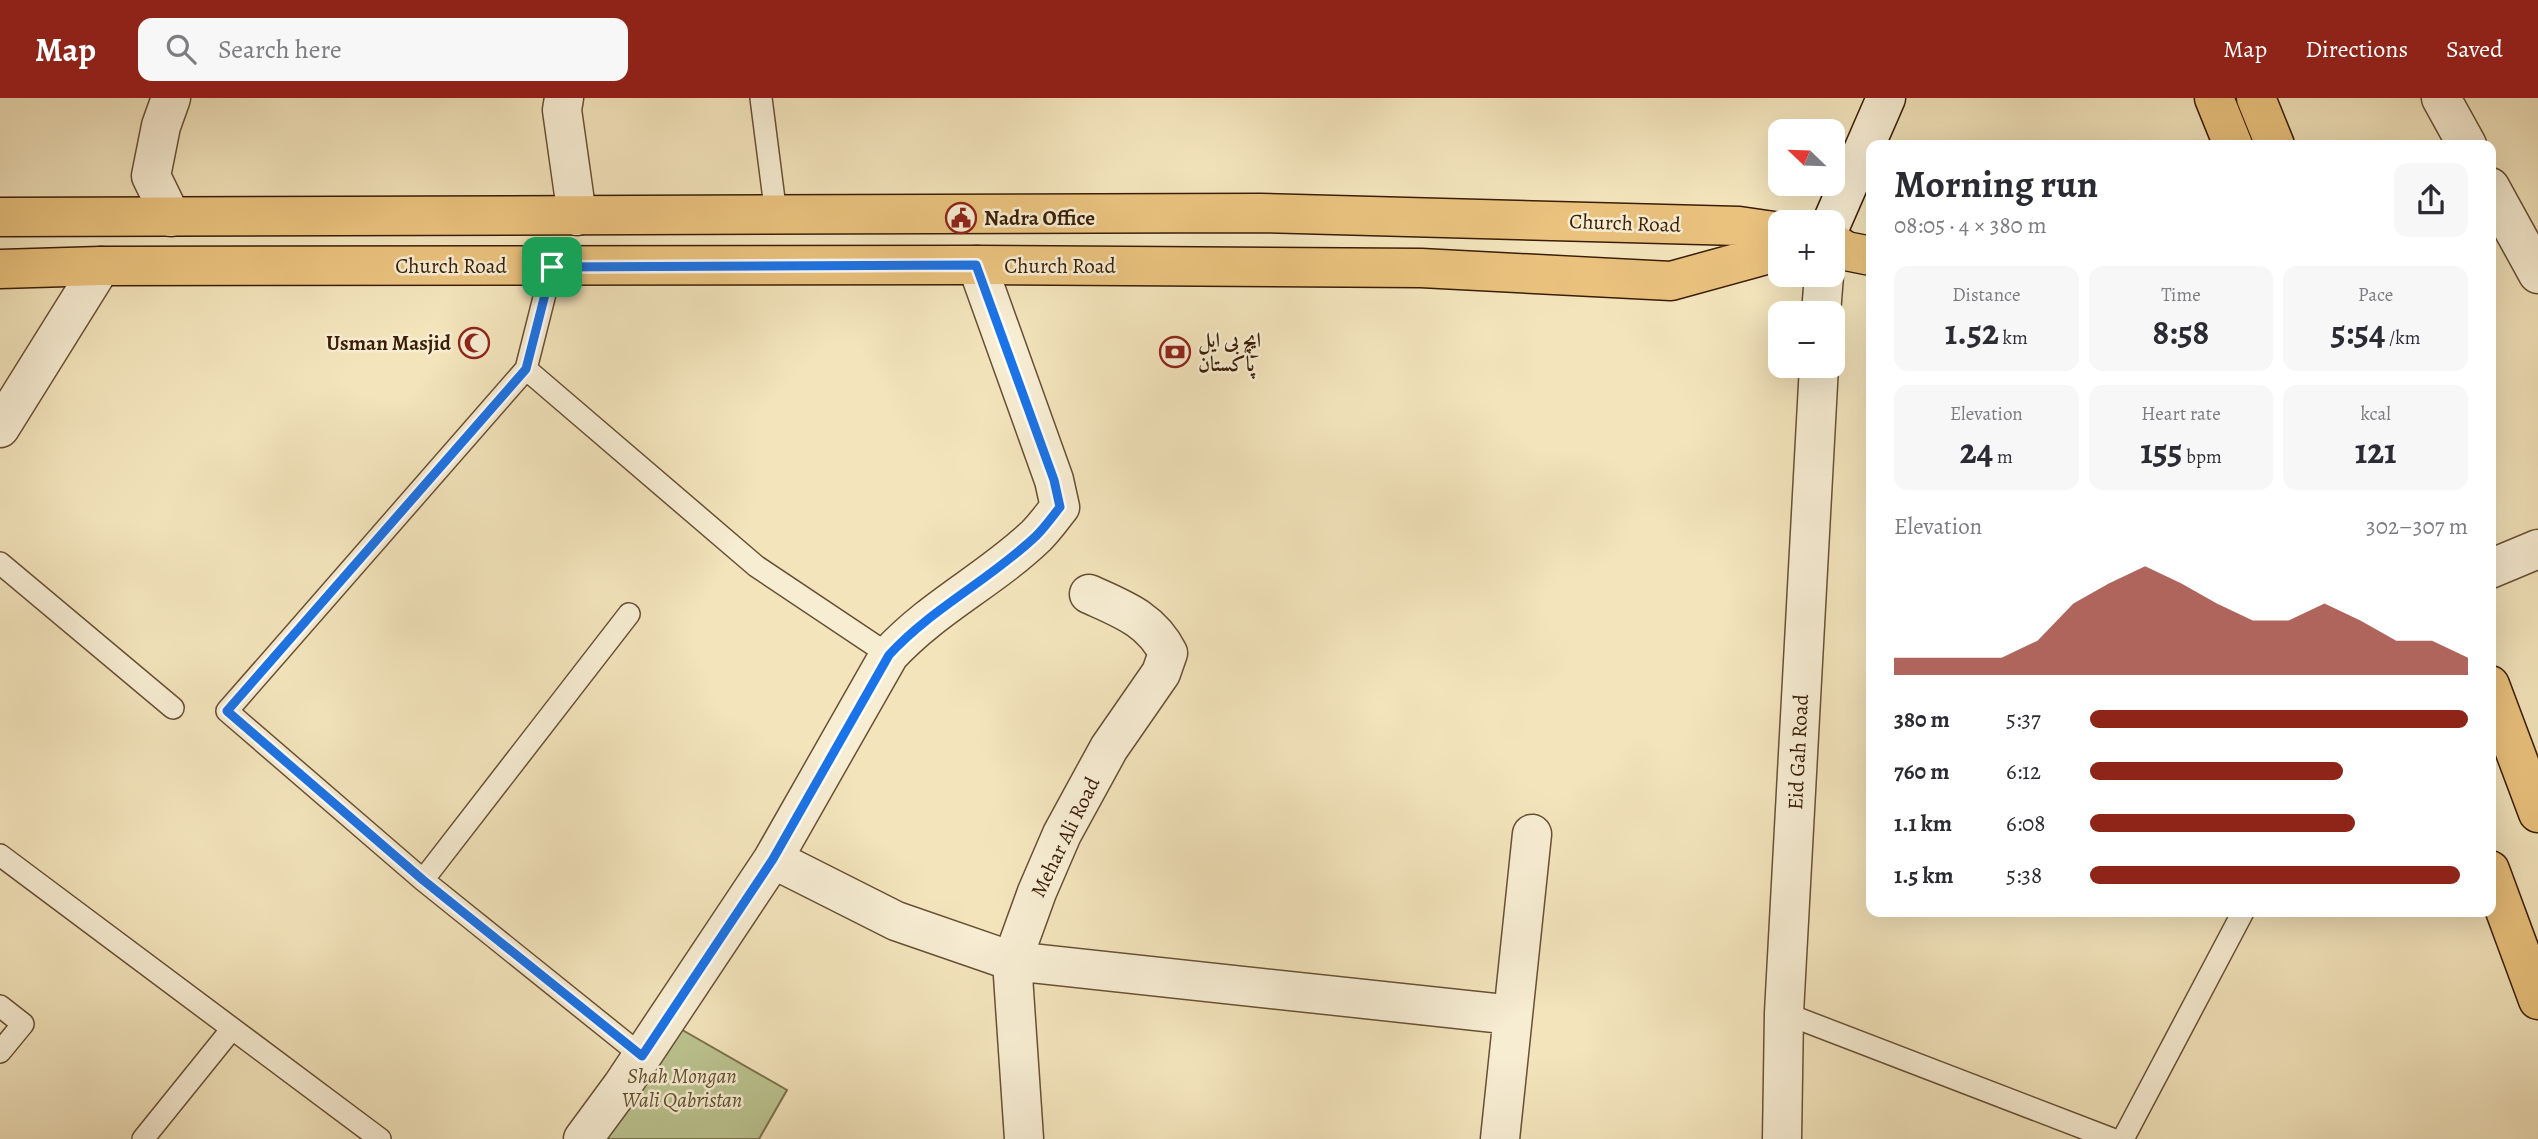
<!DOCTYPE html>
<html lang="en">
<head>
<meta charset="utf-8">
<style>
	:root { --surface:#fff; --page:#f7f7f7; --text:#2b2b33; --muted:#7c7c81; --accent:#8f2418 }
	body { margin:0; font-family:Alegreya,Amiri,serif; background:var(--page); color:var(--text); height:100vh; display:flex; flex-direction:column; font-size:26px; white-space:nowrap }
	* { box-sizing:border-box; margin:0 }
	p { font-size:23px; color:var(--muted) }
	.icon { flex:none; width:38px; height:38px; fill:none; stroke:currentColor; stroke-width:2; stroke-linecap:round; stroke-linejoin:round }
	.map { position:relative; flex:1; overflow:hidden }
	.panel { position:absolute; left:1866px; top:42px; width:630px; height:777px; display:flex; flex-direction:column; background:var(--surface); border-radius:14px; box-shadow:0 7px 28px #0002 }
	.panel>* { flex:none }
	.needle { width:46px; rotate:293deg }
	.fabs { position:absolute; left:1768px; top:21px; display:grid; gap:14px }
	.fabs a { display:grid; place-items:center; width:77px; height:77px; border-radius:14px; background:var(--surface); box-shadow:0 7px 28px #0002; font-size:35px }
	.pin { position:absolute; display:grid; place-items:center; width:60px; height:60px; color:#fff; margin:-30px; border-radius:14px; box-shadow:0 4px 10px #0006 }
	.round { display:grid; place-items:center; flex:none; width:74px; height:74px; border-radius:14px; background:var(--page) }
	.summary { display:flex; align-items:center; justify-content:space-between; height:119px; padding:0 28px }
	h1 { font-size:38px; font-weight:700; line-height:52px }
	.figures { display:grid; grid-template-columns:repeat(3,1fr); gap:10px; height:119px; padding:7px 28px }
	.figures div { display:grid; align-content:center; border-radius:14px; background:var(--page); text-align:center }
	.figures b { font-size:35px; font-weight:700 }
	.figures small { font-size:19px; font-weight:400 }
	.figures p { font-size:19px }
	.chart { height:196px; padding:14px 28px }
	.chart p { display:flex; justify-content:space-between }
	.chart svg { width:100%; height:126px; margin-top:7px; fill:var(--accent); opacity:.7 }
	ul { padding:0 28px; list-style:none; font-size:23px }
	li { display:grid; grid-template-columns:112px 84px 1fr; align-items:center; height:52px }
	li i { height:18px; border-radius:9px; background:var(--accent) }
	header { display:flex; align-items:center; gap:42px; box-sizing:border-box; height:98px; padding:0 35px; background:var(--accent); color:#fff }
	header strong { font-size:33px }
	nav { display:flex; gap:38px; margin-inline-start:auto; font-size:24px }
	.search { width:490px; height:63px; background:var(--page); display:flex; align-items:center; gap:18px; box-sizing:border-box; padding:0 24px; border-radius:14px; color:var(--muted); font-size:26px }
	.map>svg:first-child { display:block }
	.green { fill:#bbc490; stroke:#7b714b; stroke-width:2 }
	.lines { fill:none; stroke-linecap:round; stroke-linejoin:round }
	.lane-casing { stroke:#695034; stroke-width:24 }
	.street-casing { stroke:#695034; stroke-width:41 }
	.secondary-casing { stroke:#3b1e06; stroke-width:41 }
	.primary-casing { stroke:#3b1e06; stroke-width:41 }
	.lane { stroke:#f7edd3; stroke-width:21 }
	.street { stroke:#f7edd3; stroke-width:38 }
	.secondary { stroke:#f7edd3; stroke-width:38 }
	.primary { stroke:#eac27e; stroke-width:38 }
	.route-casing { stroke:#fff; stroke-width:14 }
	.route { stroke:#1a73e8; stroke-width:9 }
	.labels { text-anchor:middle; stroke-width:5; stroke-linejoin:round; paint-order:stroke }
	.poi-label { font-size:21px; font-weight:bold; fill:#3b1e06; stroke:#f7edd3; text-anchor:start }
	.street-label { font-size:21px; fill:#3b1e06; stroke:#f7edd3 }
	.park-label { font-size:21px; font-style:italic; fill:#61502f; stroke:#f7edd3 }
</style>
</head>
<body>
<header>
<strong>Map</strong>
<div class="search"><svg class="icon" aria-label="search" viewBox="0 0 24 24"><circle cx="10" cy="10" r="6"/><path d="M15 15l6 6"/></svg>Search here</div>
<nav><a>Map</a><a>Directions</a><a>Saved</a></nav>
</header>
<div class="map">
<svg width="2538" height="1041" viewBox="0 0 2538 1041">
	<rect width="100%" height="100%" fill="#f3e4bc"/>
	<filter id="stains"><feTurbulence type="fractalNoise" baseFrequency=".00286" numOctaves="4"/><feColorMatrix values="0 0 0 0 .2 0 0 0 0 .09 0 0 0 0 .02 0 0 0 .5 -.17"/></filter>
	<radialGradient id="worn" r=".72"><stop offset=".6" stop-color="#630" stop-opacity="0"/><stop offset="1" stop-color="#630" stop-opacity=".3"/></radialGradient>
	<path class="green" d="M665,922l122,70 -28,49h-178z"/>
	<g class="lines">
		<g class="lane-casing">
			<path id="lane" d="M761,0l15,117
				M552,168l-26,103 -299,342 196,169 219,176
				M526,271l230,197 133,89
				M0,465l173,145
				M0,757l380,284
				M423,782l206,-266
				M0,908l23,18 -23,28
				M1784,915l328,126
				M143,1041l88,-109
				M2123,1041l120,-227"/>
		</g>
		<g class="street-casing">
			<path id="street" d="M564,0l-2,12 15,106
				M2441,0l26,47
				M2490,89l48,87
				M171,119l-20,-41 10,-50 10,-28
				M1821,215l3,-38
				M0,330l101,-162
				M2490,471l48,-20
				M773,761l123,62 116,40 501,54
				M583,1041l39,-53 151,-227 116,-204c44,-48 101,-75 147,-119 9,-9 16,-19 24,-29l-6,-27 -77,-215
				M1024,1041l-12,-178 25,-69 25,-58 47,-86 52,-75 7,-20c-17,-34 -46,-44 -79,-59
				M1500,1041l32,-305
				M1782,1041l2,-126 35,-647"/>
		</g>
		<g class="secondary-casing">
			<path id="secondary" d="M1832,124l54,-124"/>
		</g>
		<g class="primary-casing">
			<path id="primary" d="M2214,0l19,47
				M2256,0l19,47
				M0,119l1260,-4 479,13 41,6
				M1832,144l14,9 25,5
				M0,171l101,-3 876,-1 444,3 250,13 109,-30
				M2490,587l48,128
				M2490,772l48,130"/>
		</g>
		<use href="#lane" class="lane"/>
		<use href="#street" class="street"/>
		<use href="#secondary" class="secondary"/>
		<use href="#primary" class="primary"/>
	</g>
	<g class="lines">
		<g class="route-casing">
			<path id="route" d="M976,167l78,215 6,27c-8,10 -15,20 -24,29 -46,44 -104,72 -147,119l-116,204 -131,197 -219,-176 -196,-169 299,-342 26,-102z"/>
		</g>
		<use href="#route" class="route"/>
	</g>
	<defs>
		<g id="civic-ring" transform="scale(1.575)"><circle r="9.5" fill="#f7edd3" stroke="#8f2418" stroke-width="1.5"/><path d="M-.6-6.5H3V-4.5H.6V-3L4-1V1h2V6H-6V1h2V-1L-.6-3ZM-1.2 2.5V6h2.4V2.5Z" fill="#8f2418"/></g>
		<g id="mosque-ring" transform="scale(1.575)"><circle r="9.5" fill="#f7edd3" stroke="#8f2418" stroke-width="1.5"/><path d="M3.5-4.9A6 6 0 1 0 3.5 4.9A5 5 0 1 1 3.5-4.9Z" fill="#8f2418"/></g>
		<g id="bank-ring" transform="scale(1.575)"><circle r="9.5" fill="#f7edd3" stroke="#8f2418" stroke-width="1.5"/><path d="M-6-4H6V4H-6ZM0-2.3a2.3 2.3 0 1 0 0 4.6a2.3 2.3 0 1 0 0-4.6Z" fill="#8f2418"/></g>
	</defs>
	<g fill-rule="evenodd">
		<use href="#civic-ring" x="961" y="120"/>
		<use href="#mosque-ring" x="474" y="245"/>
		<use href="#bank-ring" x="1175" y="254"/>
	</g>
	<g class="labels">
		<g class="poi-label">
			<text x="984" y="127">Nadra Office</text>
			<text x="1198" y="249">ایچ بی ایل<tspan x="1198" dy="24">پاکستان</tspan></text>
			<text x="451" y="252" text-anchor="end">Usman Masjid</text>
		</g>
		<g class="street-label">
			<text transform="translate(1625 125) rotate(2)" y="7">Church Road</text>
			<text x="451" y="175">Church Road</text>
			<text x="1060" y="175">Church Road</text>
			<text transform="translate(1798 654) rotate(-87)" y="7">Eid Gah Road</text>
			<text transform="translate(1065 739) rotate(-64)" y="7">Mehar Ali Road</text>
		</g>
		<g class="park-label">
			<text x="682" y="985">Shah Mongan<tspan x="682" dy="24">Wali Qabristan</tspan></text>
		</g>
	</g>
	<rect width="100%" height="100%" filter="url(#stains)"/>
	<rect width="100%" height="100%" fill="url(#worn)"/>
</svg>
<div class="fabs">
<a><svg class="needle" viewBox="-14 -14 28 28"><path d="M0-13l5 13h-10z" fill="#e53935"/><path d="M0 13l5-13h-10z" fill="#7c7c81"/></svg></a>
<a>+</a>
<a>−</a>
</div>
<div class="pin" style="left:552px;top:169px;background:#1e9e55"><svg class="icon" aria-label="arrive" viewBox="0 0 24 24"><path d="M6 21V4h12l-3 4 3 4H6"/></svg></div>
<section class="panel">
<div class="summary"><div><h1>Morning run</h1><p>08:05 · 4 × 380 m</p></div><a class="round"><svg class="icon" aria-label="share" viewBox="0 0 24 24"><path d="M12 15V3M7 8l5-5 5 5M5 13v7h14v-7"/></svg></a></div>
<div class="figures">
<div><p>Distance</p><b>1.52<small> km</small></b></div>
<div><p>Time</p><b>8:58</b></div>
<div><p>Pace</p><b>5:54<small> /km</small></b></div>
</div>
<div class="figures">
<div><p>Elevation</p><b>24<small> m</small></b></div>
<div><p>Heart rate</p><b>155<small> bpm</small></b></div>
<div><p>kcal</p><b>121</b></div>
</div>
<div class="chart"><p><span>Elevation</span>302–307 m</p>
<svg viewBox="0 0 160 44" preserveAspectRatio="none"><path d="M0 44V38L10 38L20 38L30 38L40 32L50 19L60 12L70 6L80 12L90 19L100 25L110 25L120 19L130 25L140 32L150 32L160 38V44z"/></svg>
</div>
<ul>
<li><b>380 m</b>5:37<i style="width:100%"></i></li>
<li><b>760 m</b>6:12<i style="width:67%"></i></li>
<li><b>1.1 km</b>6:08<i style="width:70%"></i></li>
<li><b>1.5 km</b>5:38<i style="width:98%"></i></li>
</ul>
</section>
</div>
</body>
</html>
